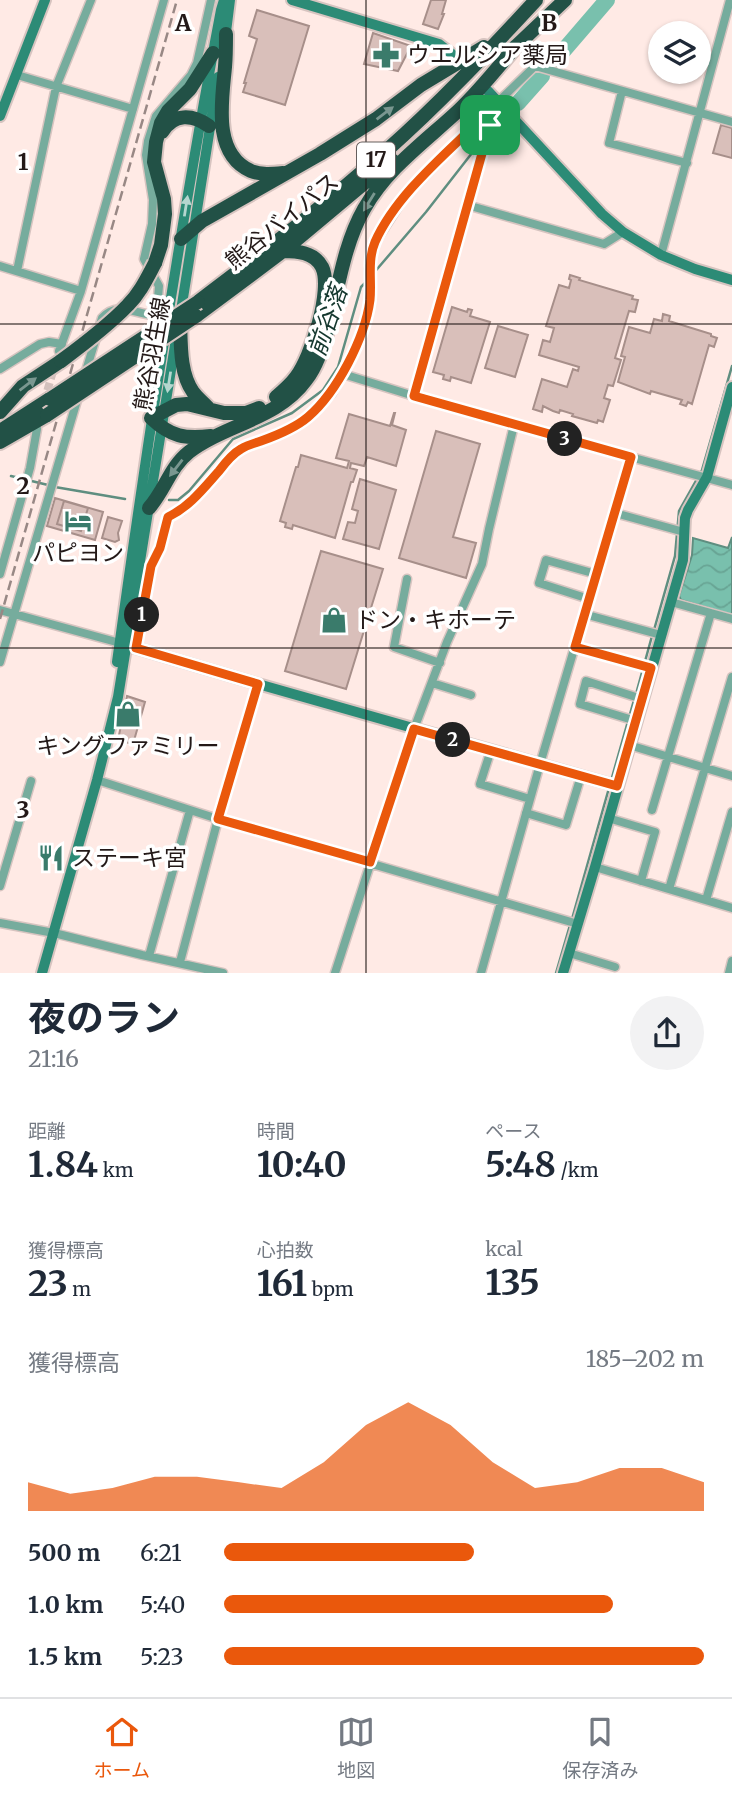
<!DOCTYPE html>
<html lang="ja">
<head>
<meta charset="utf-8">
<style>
	:root { --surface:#fff; --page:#f2f2f3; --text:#1f2937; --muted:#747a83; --line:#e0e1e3; --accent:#ea580c }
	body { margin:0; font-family:Merriweather,"Noto Sans JP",serif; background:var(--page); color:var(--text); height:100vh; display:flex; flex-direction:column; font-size:26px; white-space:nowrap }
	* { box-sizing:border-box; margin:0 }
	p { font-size:23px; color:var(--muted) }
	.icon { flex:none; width:38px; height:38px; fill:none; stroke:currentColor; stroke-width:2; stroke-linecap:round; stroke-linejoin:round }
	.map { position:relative; height:973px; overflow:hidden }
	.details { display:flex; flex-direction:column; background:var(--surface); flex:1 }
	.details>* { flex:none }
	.fabs { position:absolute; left:648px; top:21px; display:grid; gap:14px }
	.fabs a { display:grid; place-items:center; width:63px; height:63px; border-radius:50%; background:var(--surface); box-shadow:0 2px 5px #0004; font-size:35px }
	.pin { position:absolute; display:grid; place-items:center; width:60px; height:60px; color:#fff; margin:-30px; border-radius:14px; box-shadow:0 4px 10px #0006 }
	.km { position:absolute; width:35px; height:35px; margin:-18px; border-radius:50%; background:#222; color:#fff; font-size:19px; line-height:35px; text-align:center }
	.round { display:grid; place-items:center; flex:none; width:74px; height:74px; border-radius:37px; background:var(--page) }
	.head { display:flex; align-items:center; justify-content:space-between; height:119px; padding:0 28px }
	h1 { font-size:38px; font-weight:700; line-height:52px }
	.metrics { display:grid; grid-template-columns:repeat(3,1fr); gap:10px; height:119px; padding:7px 28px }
	.metrics div { display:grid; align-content:center }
	.metrics b { font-size:35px; font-weight:700 }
	.metrics small { font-size:19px; font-weight:400 }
	.metrics p { font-size:19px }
	.chart { height:196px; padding:14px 28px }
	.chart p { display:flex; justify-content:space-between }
	.chart svg { width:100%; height:126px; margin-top:7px; fill:var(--accent); opacity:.7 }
	ul { padding:0 28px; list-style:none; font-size:23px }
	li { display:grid; grid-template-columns:112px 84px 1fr; align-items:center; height:52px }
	li i { height:18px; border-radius:9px; background:var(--accent) }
	.tabs { display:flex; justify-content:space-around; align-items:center; height:98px; border-top:2px solid var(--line); background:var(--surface); font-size:19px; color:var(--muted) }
	.tabs a { display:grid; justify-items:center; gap:4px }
	.tabs .selected { color:var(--accent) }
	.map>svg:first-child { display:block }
	.water { fill:url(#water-waves); stroke:#5f8e80; stroke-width:2 }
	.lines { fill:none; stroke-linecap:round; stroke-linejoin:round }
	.stream { stroke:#5f8e80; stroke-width:2.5 }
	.river { stroke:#79c0ad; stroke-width:16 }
	.building { fill:#d9bfba; stroke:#a78f8a; stroke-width:2 }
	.street-tunnel { stroke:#d3c0bc; stroke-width:8; stroke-dasharray:8 4; stroke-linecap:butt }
	.street-casing { stroke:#d7c4c0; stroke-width:11 }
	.secondary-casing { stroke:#d7c4c0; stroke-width:14 }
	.highway-casing { stroke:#d7c4c0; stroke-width:18 }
	.street { stroke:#76ac9d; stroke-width:8 }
	.secondary { stroke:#2c8b76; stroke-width:10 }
	.highway { stroke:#225146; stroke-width:14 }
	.rail { stroke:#988885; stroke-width:2.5; stroke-dasharray:10 5; stroke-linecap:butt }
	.highway-bridge-casing { stroke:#d7c4c0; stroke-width:18; stroke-linecap:butt }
	.highway-bridge { stroke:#225146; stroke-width:14 }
	.oneway { fill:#7a9790 }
	.oneway2 { fill:#b5d6cf }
	.route-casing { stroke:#fff; stroke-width:14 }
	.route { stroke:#ea580c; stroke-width:9 }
	.grid { fill:none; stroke:#231918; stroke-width:2; stroke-opacity:0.55 }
	.labels { text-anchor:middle; stroke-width:7; stroke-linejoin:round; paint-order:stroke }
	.shield { fill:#fff; stroke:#655e5d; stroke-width:2 }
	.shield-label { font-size:21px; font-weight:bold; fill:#231918 }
	.poi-label { font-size:23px; fill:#231918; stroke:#fff; text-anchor:start }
	.street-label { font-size:23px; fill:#231918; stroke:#fff }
	.water-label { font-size:24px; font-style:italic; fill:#14372e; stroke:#fff }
	.grid-label { font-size:23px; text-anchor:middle; font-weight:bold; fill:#231918; stroke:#fff; stroke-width:7; stroke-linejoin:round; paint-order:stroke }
</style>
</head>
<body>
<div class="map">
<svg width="732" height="973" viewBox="0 0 732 973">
	<defs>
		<pattern id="water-waves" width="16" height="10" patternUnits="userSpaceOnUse" patternTransform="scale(1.75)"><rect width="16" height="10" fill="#79c0ad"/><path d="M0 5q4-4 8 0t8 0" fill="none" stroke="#68a494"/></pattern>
	</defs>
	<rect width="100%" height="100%" fill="#ffeae5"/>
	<path class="water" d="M732,537v78l-51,-15 -2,-4 13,-41 1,-17 35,10z"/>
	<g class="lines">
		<path class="stream" d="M492,133l11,-13
			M372,275l54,-63 46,-59 10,-11
			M11,476l37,9
			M55,487l70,12
			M169,500h9l11,-9 44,-52 59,-26 31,-23 15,-23 23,-80 5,-5
			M654,630l21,-74 4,-45 23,-41 30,-104
			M636,694l16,-58
			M611,781l23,-81
			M572,919l37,-131
			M556,973l14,-48"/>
		<path class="river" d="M552,64l55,-64
			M518,103l24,-27"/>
	</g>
	<path class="building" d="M431,0h15l-4,14h2l-6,15 -15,-5z
		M257,10l52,16 -24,79 -42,-13 3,-9h-2l13,-44 -8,-3z
		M373,33l38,13 -13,25 -34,-7z
		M721,125l11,3v30l-19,-5z
		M570,275l10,3 -1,2 54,16 -1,3 6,1 -3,12 -6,-1 -14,47 6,2 -8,26 -5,-1 -4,13 6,2 -7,22 -5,-2 -1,3 -25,-7 1,-2 -13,-4 -1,3 -6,-2 -10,-5 -1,6 -9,-3 9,-30 25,8 6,-18 5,2 1,-4 -40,-12 4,-15 7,2 4,-14 -8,-2 13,-41 10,3 2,-8 -2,-1z
		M452,307l15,5 1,-3 4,1 -2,6 20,6 -19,61 -20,-6 -1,4 -7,-2 1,-4 -11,-3z
		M663,314l7,2 -1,5 42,13v2l6,2 -3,9 -5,-2 -17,59 -4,-2 -2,4 -6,-2 2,-4 -31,-9 -1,3 -32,-12 7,-25 -4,-1 8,-29 21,6 4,-14 8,2z
		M498,326l30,9 -13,42 -30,-9z
		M394,413h1l-3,12 14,5 -10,36 -29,-9 -3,9 -13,-3 -1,5 7,2 -4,12h-2l-16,56 -42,-13 -1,4 -7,-2 1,-4 -6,-2 16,-54h2l3,-12 46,13 2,-7 -13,-3 13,-44 41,12z
		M436,431l44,13 -27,93 23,6 -10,35 -67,-20z
		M360,479l36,11 -17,59 -36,-10 5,-17 7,1 3,-12 -6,-2z
		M55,498l48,14 -8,28 -48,-14z
		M64,501l24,7 -7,23 -24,-7z
		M108,517l14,4 -4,12 1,7 -4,2 -13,-4z
		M321,551l62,18 -37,120 -61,-18z
		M127,696l18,6 -12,42 -15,-4z"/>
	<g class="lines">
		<path class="street-tunnel" d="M44,402l10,-34"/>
		<g class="street-casing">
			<path id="street" d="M17,75l116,34
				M622,91l-13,52 78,20
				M732,122l-197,-56 -36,35 -9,24 -76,271 100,29 218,60
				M467,205l137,39 19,-12
				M661,255l69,-255
				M0,266l81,25
				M17,271l39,-184 35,-87
				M59,351l22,-60 83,-291
				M0,369l40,-25 9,-2 13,2
				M85,374l17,-56c14,-16 30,-6 49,-3l6,-5 2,-24 -15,-27 8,-35 1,-24 -7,-45 2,-14 8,-25 35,-41 6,-12 14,-63
				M343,374l71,22
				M615,513l69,19
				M0,574l30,-106 7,-39
				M407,579l-13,68 46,16
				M589,599l-50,-16 7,-23 50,14
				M671,602l61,17
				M0,610l120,33
				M584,614l77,21
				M575,647l76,21
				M136,648l15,-82 9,-18 8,-31 13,-6 21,-21 28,-32 12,-10 43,-16 22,-14 25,-25 11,-19 18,-41 9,-32 -1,-32 5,-25 31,-48 70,-71h15
				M0,662l78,-265
				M432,683l39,12
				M636,721l-56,-17 6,-23 56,18
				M629,745l103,31
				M491,750l-11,34 50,15
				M97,780l121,39 360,105
				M652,810l59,-197
				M526,813l40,12 15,-49
				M608,818l47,14 -14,49
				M595,867l137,41
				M0,886l31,-105
				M669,889l63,-212
				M706,900l26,-88
				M0,923l54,10 88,22 81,18
				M569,953l46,14
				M149,956l41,-146
				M180,962l38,-143 40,-135
				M335,973l79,-244 33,-87 35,-78 7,-35 25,-104
				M481,973l59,-209 91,-307
				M729,973l3,-12"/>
		</g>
		<g class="secondary-casing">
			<path id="secondary" d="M292,0l147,44 13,10
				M225,40l5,-40
				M488,91l114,123 21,18 38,23 34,14 37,11
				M0,116l45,-116
				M180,317l38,-240
				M122,644l136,40 359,102
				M117,662c30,-218 63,-436 104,-652l3,-10
				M42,973l55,-193 21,-83 58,-358
				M563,973l32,-106 88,-307 2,-42 3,-8 19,-33 25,-90"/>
		</g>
		<g class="highway-casing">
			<path id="highway" d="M226,34c0,11 0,22 -1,33 -3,33 -13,87 26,104 10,4 21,3 32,2
				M510,52l55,-52
				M162,132c12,-19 30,-18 47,-6
				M181,239l21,-18 118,-67 56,-35 45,-34 63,-38
				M155,263l6,-18 4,-31 -1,-15 -10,-37 2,-20 5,-19 7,-12 22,-22 23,-36
				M198,302c64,-49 128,-97 188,-151 53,-47 102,-99 150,-151
				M196,316l87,-65 109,-91
				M180,319c1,23 -1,53 13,73 4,6 11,11 16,17
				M276,397c7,-6 15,-13 20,-20 15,-19 37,-88 26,-110 -8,-15 -25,-16 -39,-16
				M0,412l23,-26 38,-25
				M0,431l50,-32
				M211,436c-26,3 -40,1 -60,-18l25,-13 11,-1 37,9h22l13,-5
				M0,442l47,-27
				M149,508c16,-18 21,-41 40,-56 37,-28 89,-33 117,-72 11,-14 16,-32 21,-49 11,-40 16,-85 37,-122 23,-41 62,-68 95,-99 21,-20 39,-43 57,-64"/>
		</g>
		<use href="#street" class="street"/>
		<use href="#secondary" class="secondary"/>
		<use href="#highway" class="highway"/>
		<path class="rail" d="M0,619l177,-619"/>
		<g class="highway-bridge-casing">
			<path id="highway-bridge" d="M61,361c23,-17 47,-35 67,-56 12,-12 19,-27 27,-42
				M50,399l148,-97
				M47,415l149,-99"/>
		</g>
		<use href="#highway-bridge" class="highway-bridge"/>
	</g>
	<defs><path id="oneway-solid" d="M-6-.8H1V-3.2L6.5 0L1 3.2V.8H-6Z" transform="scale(1.75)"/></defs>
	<g class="oneway">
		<use href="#oneway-solid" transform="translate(385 113) rotate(-37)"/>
		<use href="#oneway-solid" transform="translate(369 202) rotate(122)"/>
		<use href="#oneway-solid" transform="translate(28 384) rotate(-37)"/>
		<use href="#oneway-solid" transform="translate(176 468) rotate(128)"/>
	</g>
	<g class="oneway2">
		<use href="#oneway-solid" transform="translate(186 206) rotate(-81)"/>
		<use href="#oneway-solid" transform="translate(169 382) rotate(99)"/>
	</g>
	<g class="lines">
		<g class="route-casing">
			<path id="route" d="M475,125h15l-76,271 217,61 -56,190 76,21 -34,118 -203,-57 -44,133 -152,-43 40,-135 -122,-36 15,-82 9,-18 8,-31c21,-10 35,-28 51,-46 6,-8 13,-17 22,-22 6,-4 14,-6 20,-8 17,-6 34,-13 47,-24 29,-25 57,-79 62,-117 2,-19 -3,-39 5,-58 20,-45 66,-84 100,-117z"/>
		</g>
		<use href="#route" class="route"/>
	</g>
	<path class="grid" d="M366,0v973M0,324h732M0,648h732"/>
	<defs>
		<g id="pharmacy-bare" transform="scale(2.1)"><path d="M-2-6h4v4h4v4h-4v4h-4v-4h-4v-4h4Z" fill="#3a7b6b" stroke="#fff" stroke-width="2.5" paint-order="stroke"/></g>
		<g id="hotel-bare" transform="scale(2.1)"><path d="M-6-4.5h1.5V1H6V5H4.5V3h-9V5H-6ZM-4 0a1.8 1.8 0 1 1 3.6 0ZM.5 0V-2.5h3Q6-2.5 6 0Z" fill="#3a7b6b" stroke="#fff" stroke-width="2.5" paint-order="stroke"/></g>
		<g id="shop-bare" transform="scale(2.1)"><path d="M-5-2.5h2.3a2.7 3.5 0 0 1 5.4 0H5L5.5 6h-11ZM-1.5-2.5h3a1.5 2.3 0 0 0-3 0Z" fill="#3a7b6b" stroke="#fff" stroke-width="2.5" paint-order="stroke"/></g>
		<g id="restaurant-bare" transform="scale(2.1)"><path d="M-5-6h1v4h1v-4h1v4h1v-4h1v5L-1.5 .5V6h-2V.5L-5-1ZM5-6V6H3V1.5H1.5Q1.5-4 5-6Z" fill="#3a7b6b" stroke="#fff" stroke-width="2.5" paint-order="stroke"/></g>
	</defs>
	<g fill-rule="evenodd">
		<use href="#pharmacy-bare" x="386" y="55"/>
		<use href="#hotel-bare" x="78" y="521"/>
		<use href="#shop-bare" x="334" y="620"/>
		<use href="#shop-bare" x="128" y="714"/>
		<use href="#restaurant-bare" x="51" y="858"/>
	</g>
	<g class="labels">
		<rect class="shield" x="357" y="142.5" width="38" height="35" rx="5"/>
		<g class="shield-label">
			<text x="376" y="167">17</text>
		</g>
		<g class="poi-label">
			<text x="407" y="63">ウエルシア薬局</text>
			<text x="78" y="561" text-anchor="middle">パピヨン</text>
			<text x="355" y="628">ドン・キホーテ</text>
			<text x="128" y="754" text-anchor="middle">キングファミリー</text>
			<text x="72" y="866">ステーキ宮</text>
		</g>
		<g class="street-label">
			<text transform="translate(282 221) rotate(-39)" y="8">熊谷バイパス</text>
			<text transform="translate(152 354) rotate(-80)" y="8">熊谷羽生線</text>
		</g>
		<g class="water-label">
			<text transform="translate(328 321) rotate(-71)" y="8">前谷落</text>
		</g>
	</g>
	<g class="grid-label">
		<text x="183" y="31">A</text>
		<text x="549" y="31">B</text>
		<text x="23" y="170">1</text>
		<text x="23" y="494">2</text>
		<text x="23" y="818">3</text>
	</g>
</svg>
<div class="fabs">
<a><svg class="icon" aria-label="layers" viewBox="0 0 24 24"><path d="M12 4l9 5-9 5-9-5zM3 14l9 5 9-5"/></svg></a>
</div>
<div class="pin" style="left:490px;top:125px;background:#1e9e55"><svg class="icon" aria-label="arrive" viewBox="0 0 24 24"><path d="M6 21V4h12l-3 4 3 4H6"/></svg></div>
<b class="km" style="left:142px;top:615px">1</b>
<b class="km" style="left:453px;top:740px">2</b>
<b class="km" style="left:565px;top:439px">3</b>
</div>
<section class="details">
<div class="head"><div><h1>夜のラン</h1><p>21:16</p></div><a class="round"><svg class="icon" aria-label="share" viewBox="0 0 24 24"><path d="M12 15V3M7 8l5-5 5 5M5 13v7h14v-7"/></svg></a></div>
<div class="metrics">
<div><p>距離</p><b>1.84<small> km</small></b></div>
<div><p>時間</p><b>10:40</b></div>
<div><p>ペース</p><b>5:48<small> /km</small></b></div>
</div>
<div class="metrics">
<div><p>獲得標高</p><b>23<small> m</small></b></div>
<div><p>心拍数</p><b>161<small> bpm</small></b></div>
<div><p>kcal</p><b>135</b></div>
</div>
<div class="chart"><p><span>獲得標高</span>185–202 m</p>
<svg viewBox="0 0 160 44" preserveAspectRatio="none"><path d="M0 44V34L10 38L20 36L30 32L40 32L50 34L60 36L70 27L80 14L90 6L100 14L110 27L120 36L130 34L140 29L150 29L160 34V44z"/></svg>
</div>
<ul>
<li><b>500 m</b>6:21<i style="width:52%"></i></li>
<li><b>1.0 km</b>5:40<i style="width:81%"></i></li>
<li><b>1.5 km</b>5:23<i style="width:100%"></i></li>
</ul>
</section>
<nav class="tabs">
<a class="selected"><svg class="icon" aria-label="home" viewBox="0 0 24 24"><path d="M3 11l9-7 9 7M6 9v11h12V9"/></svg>ホーム</a>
<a><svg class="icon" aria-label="map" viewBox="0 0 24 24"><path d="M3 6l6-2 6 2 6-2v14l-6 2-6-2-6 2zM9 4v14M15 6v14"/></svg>地図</a>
<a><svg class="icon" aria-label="saved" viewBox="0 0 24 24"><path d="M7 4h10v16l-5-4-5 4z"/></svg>保存済み</a>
</nav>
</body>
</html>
